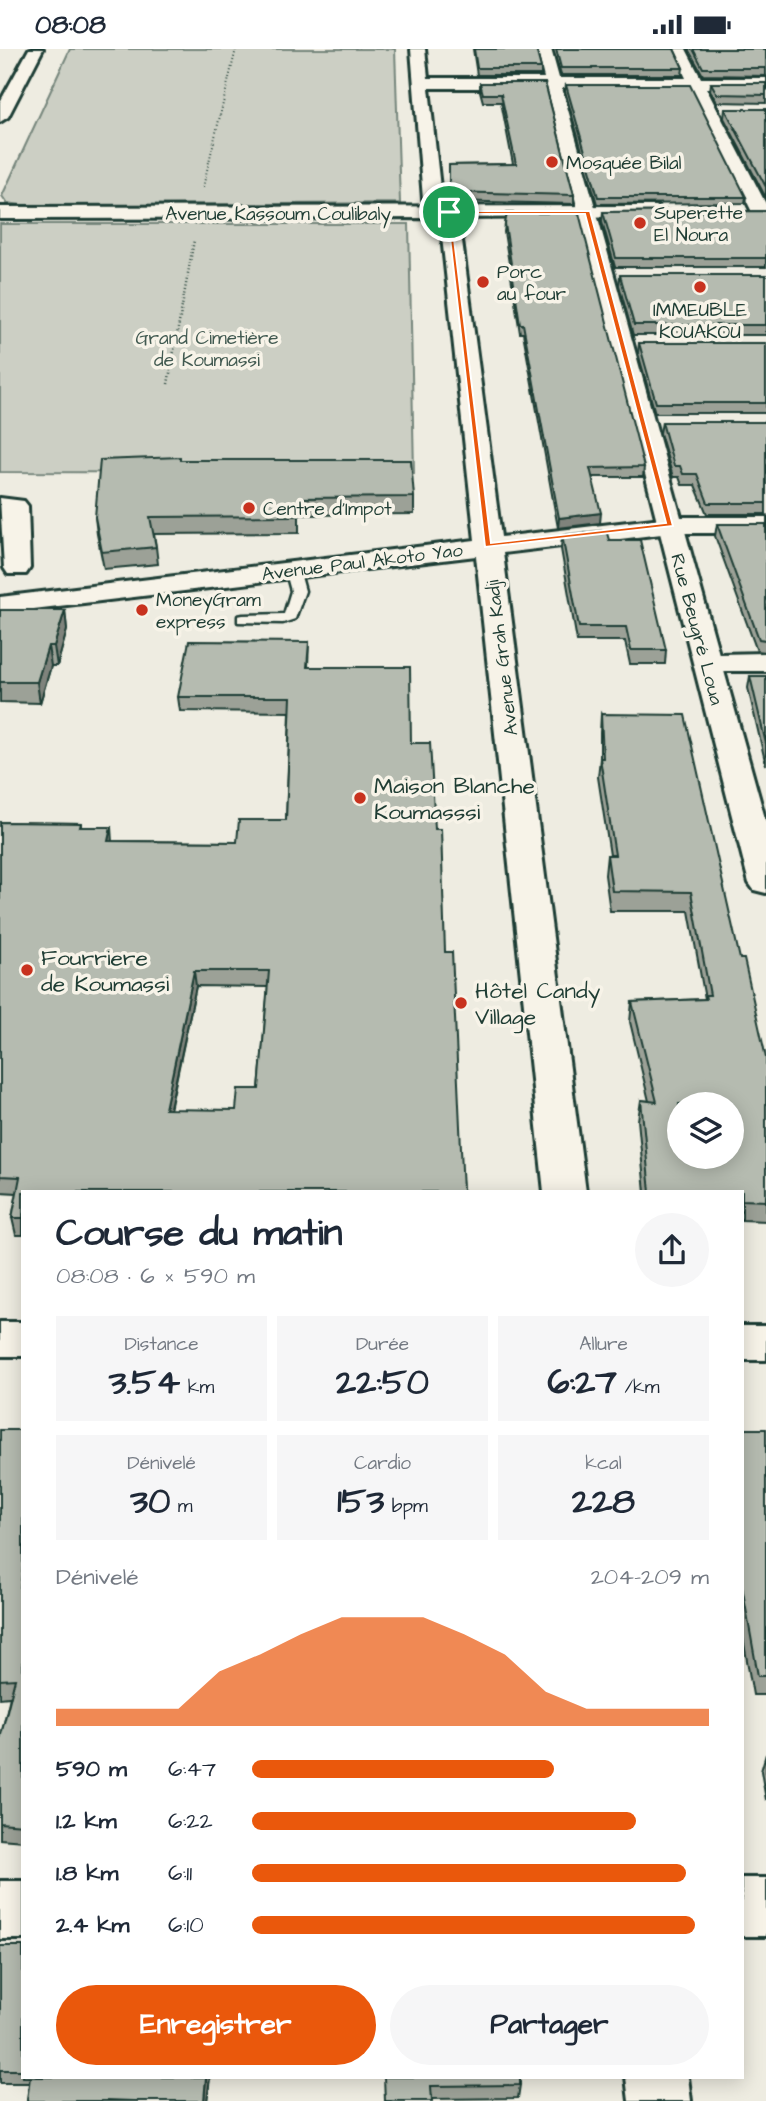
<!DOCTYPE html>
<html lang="fr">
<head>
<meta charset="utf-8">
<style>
	:root { --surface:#fff; --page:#f6f6f7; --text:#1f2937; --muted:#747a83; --accent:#ea580c }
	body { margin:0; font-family:"Architects Daughter",sans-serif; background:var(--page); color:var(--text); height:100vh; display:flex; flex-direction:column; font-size:26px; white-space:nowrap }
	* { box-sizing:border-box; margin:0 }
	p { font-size:23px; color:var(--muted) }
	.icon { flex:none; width:38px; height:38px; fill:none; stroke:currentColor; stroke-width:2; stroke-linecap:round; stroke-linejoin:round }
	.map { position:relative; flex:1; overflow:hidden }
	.sheet { position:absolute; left:21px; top:1141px; width:723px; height:889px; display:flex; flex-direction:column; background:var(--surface); border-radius:0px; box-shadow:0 4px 18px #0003 }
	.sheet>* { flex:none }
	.fabs { position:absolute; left:667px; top:1043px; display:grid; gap:14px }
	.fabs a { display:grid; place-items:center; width:77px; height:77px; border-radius:50%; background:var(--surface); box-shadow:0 4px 18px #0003; font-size:35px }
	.pin { position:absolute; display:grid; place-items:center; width:60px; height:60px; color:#fff; margin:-30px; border:4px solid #fff; border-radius:50%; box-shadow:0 2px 7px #0007 }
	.round { display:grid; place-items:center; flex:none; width:74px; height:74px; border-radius:37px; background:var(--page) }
	.summary { display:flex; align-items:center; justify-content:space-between; height:119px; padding:0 35px }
	h1 { font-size:38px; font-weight:700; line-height:52px }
	.metrics { display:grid; grid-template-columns:repeat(3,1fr); gap:10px; height:119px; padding:7px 35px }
	.metrics div { display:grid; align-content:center; border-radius:0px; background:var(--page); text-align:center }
	.metrics b { font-size:35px; font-weight:700 }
	.metrics small { font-size:19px; font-weight:400 }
	.metrics p { font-size:19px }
	.chart { height:196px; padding:14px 35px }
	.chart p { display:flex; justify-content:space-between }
	.chart svg { width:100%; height:126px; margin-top:7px; fill:var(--accent); opacity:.7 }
	.primary-button { display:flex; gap:14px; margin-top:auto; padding:14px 35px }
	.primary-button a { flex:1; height:80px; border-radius:42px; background:var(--accent); color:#fff; font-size:28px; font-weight:700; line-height:80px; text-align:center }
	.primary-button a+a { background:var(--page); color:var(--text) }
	ul { padding:0 35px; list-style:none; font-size:23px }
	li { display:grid; grid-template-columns:112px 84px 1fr; align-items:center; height:52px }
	li i { height:18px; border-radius:9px; background:var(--accent) }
	.status { display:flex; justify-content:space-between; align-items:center; height:49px; padding:0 35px; background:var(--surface); direction:ltr }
	.status svg { height:19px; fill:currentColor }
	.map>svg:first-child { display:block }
	.green { fill:#cccfc4; stroke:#76867c; stroke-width:2 }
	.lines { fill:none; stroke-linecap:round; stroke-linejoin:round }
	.lane-casing { stroke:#1f3d34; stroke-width:5 }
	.street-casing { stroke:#1f3d34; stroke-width:6 }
	.secondary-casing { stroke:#1f3d34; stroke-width:6 }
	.path-far1 { stroke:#1f3d34; stroke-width:2; stroke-dasharray:1 2.5; stroke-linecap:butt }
	.path { stroke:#1f3d34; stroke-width:2.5; stroke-dasharray:1 2.5; stroke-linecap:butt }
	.lane { fill:#f7f3e8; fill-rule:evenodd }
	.street { fill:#f7f3e8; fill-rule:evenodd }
	.secondary { fill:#f7f3e8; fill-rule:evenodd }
	.wall { fill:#9ca197; stroke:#1f3d34; stroke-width:2; fill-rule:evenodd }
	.shaded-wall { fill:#7f837b; stroke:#1f3d34; stroke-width:2 }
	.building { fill:#b5bbb0; stroke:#1f3d34; stroke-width:2; fill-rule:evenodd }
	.route { fill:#ea580c; stroke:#fff; stroke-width:2; fill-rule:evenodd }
	.poi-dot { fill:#c8321e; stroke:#f7f3e8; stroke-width:2.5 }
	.labels { text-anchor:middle; stroke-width:7; stroke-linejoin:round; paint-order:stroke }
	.far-poi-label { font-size:19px; fill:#1f3d34; stroke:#f7f3e8; text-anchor:start }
	.far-street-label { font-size:19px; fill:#1f3d34; stroke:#f7f3e8 }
	.far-park-label { font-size:19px; fill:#425a51; stroke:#f7f3e8 }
	.poi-label { font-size:23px; fill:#1f3d34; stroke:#f7f3e8; text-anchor:start }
</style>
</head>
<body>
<div class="status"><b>08:08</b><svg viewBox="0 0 49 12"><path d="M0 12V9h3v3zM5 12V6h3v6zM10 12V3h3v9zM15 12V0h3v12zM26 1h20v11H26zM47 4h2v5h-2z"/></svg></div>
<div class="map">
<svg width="766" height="2052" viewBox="0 0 766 2052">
	<rect width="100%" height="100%" fill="#eeece1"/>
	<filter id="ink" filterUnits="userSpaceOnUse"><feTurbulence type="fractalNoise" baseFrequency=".0143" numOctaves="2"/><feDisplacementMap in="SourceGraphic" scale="14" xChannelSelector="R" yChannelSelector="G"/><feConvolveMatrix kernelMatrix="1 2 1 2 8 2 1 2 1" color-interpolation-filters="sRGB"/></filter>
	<g filter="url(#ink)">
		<path class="green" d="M70,0h325l5,154 -371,3 -22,-3 -5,-7z
			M0,175h409l5,249 -414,-1z"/>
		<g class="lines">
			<g class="lane-casing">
				<path id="lane" d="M292,516l7,4 6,22 -10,28 -12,4 -45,-1v-6l5,-1 41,-1 7,-23 -6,-22z"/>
			</g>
			<g class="street-casing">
				<path id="street" d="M411,0h14l3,29h116l-7,-29h14l8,29h127l-14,-29h14l15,29h65v10h-60l60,116v12l-5,2 -9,-6 -61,-124h-129l157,566 47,-1v18h-42l42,151v71l-12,-3 -5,-7 -202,-795h-118l12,109 17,15 -9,6 -7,-2 -19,-17z
					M0,449l24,3 4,5 2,62 -4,6h-18l-4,-6z
					M742,1829h24v58h-24z
					M0,1832h23v58h-23z"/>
			</g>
			<g class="secondary-casing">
				<path id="secondary" d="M29,0h14l-35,68 -8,5v-20z
					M656,157l9,6 -2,4 -204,2 42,319 169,-20h96v16h-96l-167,20 83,639h-42l-68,-636 -476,57v-16l475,-57 -35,-322 -440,1v-12z
					M0,1273h23v34h-23z
					M742,1277h24v34h-24z
					M626,2028h62l3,24h-62z"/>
			</g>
			<path class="path-far1" d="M203,138l33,-138"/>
			<path class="path" d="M168,335l26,-144"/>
			<use href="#lane" class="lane"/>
			<use href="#street" class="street"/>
			<use href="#secondary" class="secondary"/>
		</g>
		<path class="wall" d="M473,0h63l5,19v7h-64z
			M553,0h121l9,19 -1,7h-121z
			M688,0h78v27l-63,-1z
			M480,34h65l29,112v9l-125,-3v-36l64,-1 -12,-62h-18l-3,-11z
			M711,34h55v20l-49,-1 -7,-11z
			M566,36l180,112 -1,6 -148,1 -32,-113z
			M725,60h41v89l-42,-80z
			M766,162v56h-151l-13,-46 1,-9z
			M505,175l139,243 -1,10h-51l8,46 -42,5 -35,-195h-3l-16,-101z
			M620,226h146v60h-133l-14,-50z
			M639,294h127v70h-111l-17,-60z
			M662,373h104v92h-59l-12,-29h-13l-3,-8h-6l-13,-44z
			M180,411l234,37v17l-115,1v18l-145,1 2,13 2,17 -54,5 -7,-35 -2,-17z
			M717,475h49v128l-9,-1 -42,-115z
			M562,486l47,5 57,110 -1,14h-35l-5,-23h-48l-16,-92z
			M0,561h65l2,20 -10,36h-6l-11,37 -40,-1z
			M309,593l-1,25 103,76 24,86 28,363h-440v43h-7l-4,-17 5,-25 -17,-1v-370l81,1v4l31,14 125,1 49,-22 4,-108 -110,-1 -2,-14zM196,937l72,1 -9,102 -23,21h-66z
			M750,627h16v89l-18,-77z
			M601,665l139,245 26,99v163l-24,-1v-28h-97l-7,-72 3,-20 8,1 -19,-79 2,-20 73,-3 -16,-88h-79l-5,-36 2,-20h3l-12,-78 2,-19v-25z
			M742,1380h24v266h-13l-11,-63z
			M0,1381h23v411l-23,-2v-100l10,-42 -10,1z
			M766,1705v46l-5,-29z
			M0,1897h23v131h187l-3,24h-180l2,-18h-29z
			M383,2028l137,8 -2,13 -86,1z"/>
		<path class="shaded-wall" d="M601,464l-1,10 -42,5 1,-10z
			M65,561l2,20 -10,36 -3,-20z
			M48,597l3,20 -11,37 -3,-21z
			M111,778l1,15 -4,-1z
			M194,922l2,15 -30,140 -1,-17z
			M23,1518v36l-3,-13z
			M206,2028h4l-3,24h-3z"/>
		<path class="building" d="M474,0h62l5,19h-64z
			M556,0h118l9,19h-122z
			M693,0h73v19h-63z
			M480,34h65l29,112 -125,-3v-27l67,-1 -15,-70h-18z
			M711,34h55v12l-49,-1z
			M566,36h124l56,112h-148z
			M725,60h41v78z
			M766,162v47h-150l-13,-46z
			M507,164h72l65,254 -54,1 11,45 -42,5 -36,-194h-3l-15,-100z
			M620,226h146v50h-132z
			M639,294h127v60h-110z
			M662,373h104v81h-58l-11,-29h-14l-3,-8h-6z
			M180,408v3h231l3,37 -115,1 -1,18 -148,1 6,30 -54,5 -7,-35 5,-57z
			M717,475h49v116l-7,-1z
			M606,481l3,10h31l26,110h-35l-5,-23h-47l-17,-92z
			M0,561h65l-11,36h-6l-11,36h-37z
			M189,592l120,1 -2,25h103l1,76h19l5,86h6l4,123h7l11,240h-440v26h-11l8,-41 -20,-1v-354l81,1 -1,4h31l-3,14 129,1 2,-22h47l5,-123h-113zM194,922h75l-10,118h-21l-2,21 -71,-1z
			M750,627h16v68z
			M601,665l84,1 55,244h4l22,99v143l-24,-1v-8h-92l-9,-92 16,2 -25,-100 74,-3 -1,-4h5l-19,-103 -79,-1 -5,-36h8l-15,-97h3zM679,1055h53v53h-53z
			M742,1380h24v247h-8l-16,-90z
			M0,1381h23v137l-3,23h3v235l-23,-2v-84l15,-60 -15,1z
			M0,1897h23v124h-23z
			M30,2028h176l-2,24h-71l-25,-1v1h-81z
			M384,2028h136v8l-89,1 1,15h-47z"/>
	</g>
	<path class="route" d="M447,162h143l83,315 -188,21zM451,165h134l81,309 -175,20z"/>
	<g class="poi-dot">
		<circle cx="552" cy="113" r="7"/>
		<circle cx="640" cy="174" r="7"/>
		<circle cx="483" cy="233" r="7"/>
		<circle cx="700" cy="238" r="7"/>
		<circle cx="249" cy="459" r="7"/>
		<circle cx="142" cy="561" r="7"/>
		<circle cx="360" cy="749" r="7"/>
		<circle cx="27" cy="921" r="7"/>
		<circle cx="461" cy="954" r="7"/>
	</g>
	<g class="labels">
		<g class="far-poi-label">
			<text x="566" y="120">Mosquée Bilal</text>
			<text x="654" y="170">Superette<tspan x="654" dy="22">El Noura</tspan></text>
			<text x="497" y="229">Porc<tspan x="497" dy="22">au four</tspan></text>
			<text x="700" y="267" text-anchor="middle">IMMEUBLE<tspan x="700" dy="22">KOUAKOU</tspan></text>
			<text x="263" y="466">Centre d'Impot</text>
			<text x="156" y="557">MoneyGram<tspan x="156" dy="22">express</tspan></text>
		</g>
		<g class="far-street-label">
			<text x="278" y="171">Avenue Kassoum Coulibaly</text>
			<text transform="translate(362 512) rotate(-7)" y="7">Avenue Paul Akoto Yao</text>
			<text transform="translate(698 580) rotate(75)" y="7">Rue Beugré Loua</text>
			<text transform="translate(501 609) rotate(-97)" y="7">Avenue Grah Kadji</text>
		</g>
		<g class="far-park-label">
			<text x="207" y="295">Grand Cimetière<tspan x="207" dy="22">de Koumassi</tspan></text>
		</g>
		<g class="poi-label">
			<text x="374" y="744">Maison Blanche<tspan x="374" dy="26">Koumasssi</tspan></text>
			<text x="41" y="916">Fourriere<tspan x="41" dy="26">de Koumassi</tspan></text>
			<text x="475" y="949">Hôtel Candy<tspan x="475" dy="26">Village</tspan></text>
		</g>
	</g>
</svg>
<div class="fabs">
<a><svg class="icon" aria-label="layers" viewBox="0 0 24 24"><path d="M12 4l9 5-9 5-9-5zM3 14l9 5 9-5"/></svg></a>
</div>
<div class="pin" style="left:449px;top:163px;background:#1e9e55"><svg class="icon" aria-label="arrive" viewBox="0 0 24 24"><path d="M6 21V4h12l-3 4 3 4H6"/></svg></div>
<section class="sheet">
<div class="summary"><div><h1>Course du matin</h1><p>08:08 · 6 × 590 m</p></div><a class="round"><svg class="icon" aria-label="share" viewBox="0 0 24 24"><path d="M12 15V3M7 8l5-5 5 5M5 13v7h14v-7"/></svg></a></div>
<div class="metrics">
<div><p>Distance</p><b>3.54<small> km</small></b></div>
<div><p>Durée</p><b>22:50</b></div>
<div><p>Allure</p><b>6:27<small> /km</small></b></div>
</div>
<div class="metrics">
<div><p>Dénivelé</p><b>30<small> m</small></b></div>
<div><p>Cardio</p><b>153<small> bpm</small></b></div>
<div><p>kcal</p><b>228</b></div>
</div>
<div class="chart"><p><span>Dénivelé</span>204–209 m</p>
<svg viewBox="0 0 160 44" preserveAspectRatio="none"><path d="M0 44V38L10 38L20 38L30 38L40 25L50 19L60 12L70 6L80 6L90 6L100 12L110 19L120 32L130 38L140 38L150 38L160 38V44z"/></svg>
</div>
<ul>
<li><b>590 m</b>6:47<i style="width:66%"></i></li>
<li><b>1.2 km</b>6:22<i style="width:84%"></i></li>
<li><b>1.8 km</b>6:11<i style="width:95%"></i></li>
<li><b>2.4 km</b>6:10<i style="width:97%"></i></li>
</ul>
<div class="primary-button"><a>Enregistrer</a><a>Partager</a></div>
</section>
</div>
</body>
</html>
